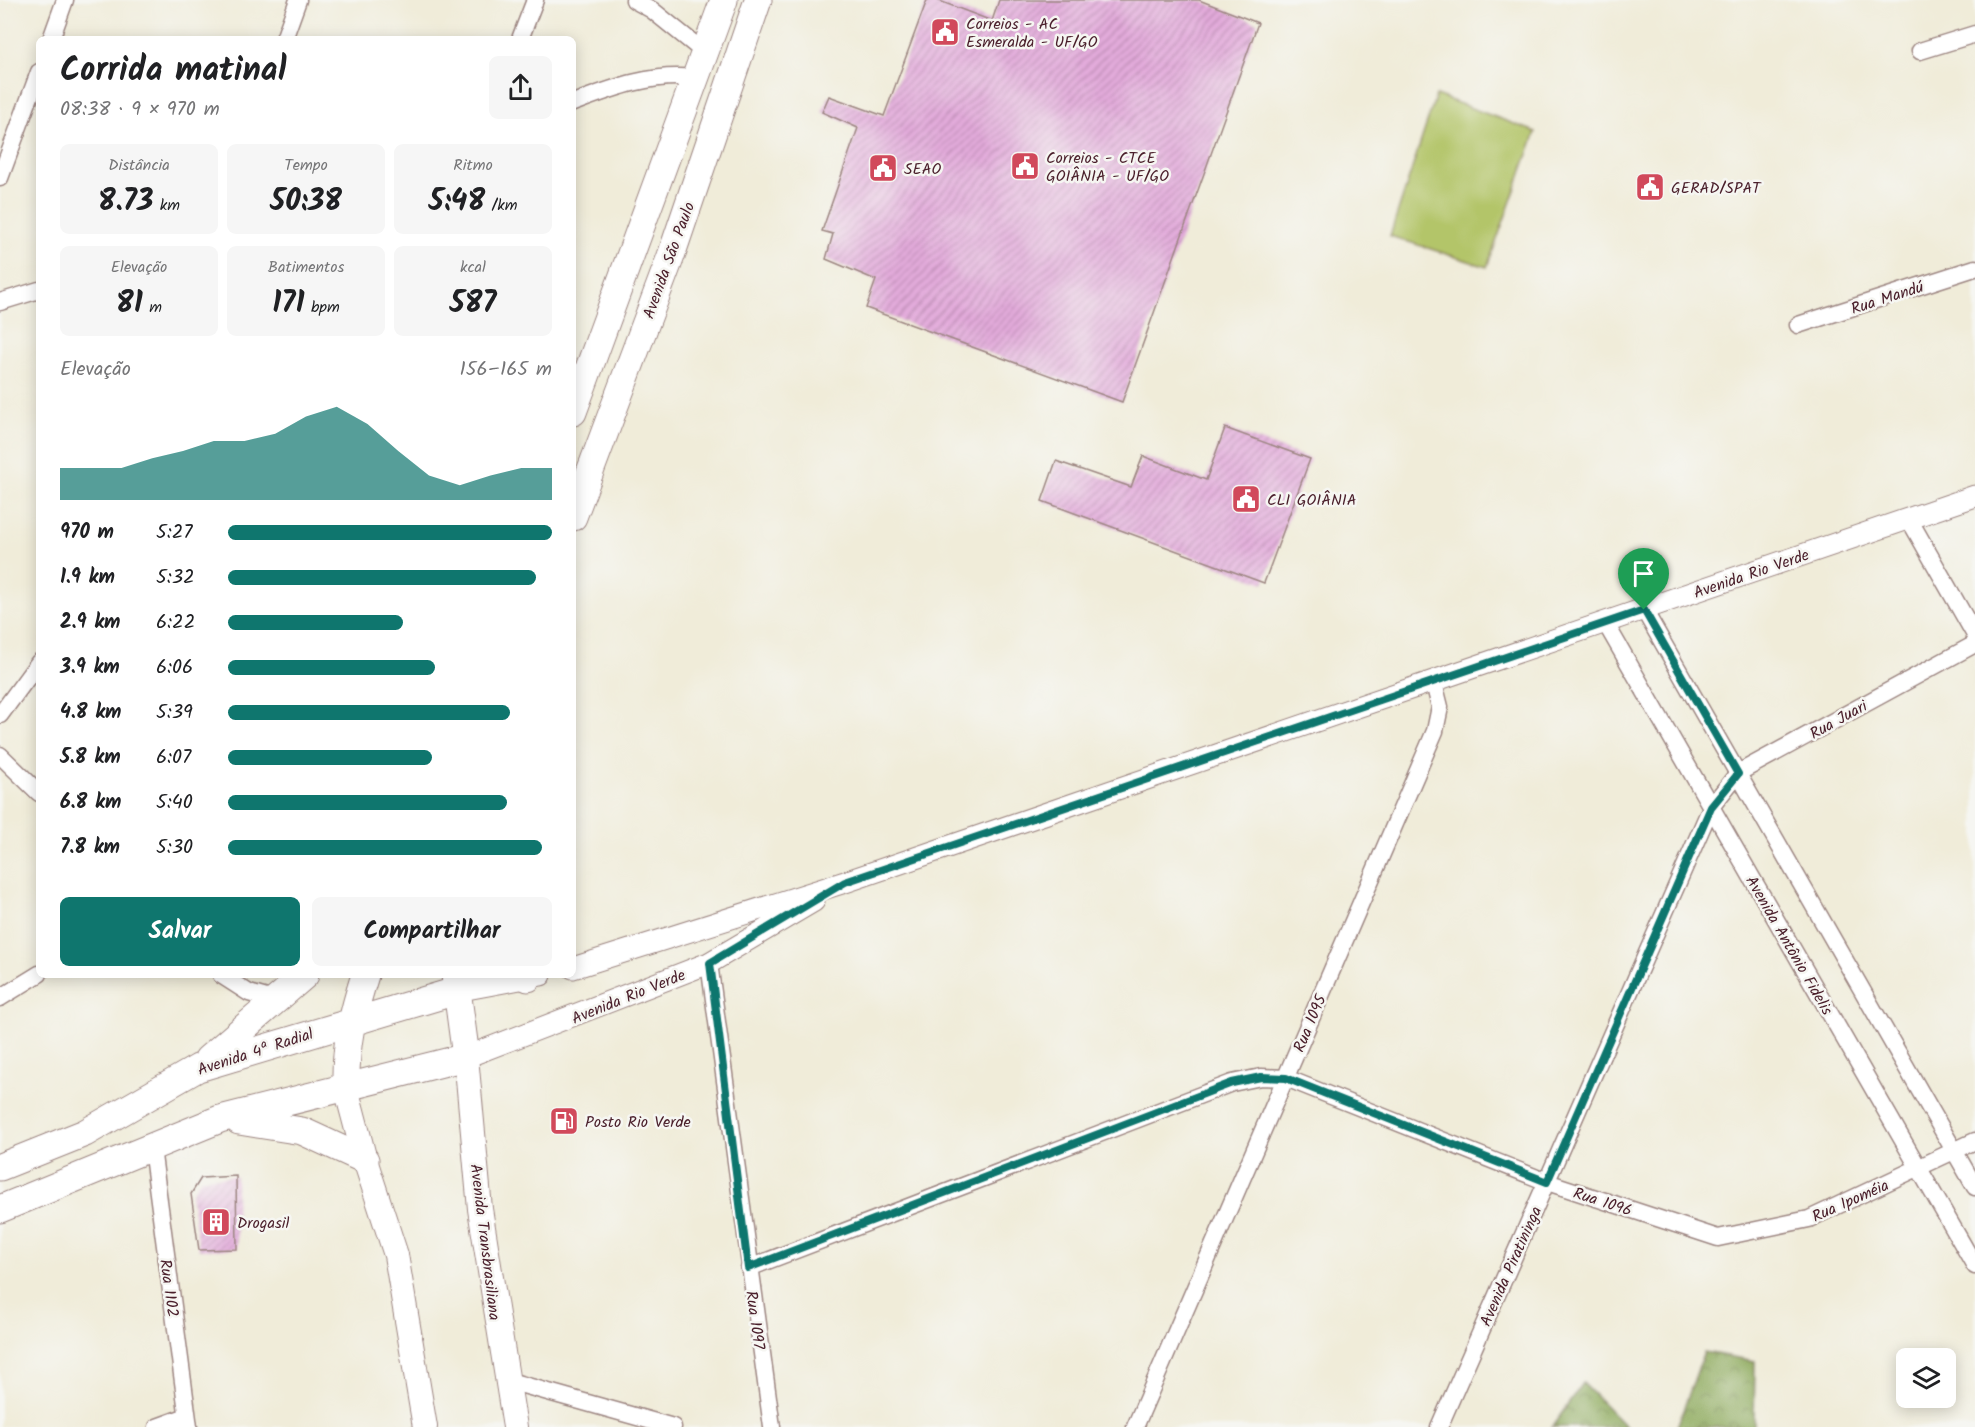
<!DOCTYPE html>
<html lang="pt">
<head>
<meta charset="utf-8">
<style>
	:root { --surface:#fff; --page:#f6f6f6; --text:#202124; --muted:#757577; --accent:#0f766e }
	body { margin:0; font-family:Kalam,sans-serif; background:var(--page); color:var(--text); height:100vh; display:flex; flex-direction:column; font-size:22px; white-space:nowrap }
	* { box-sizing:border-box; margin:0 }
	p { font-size:20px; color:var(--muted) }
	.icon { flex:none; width:33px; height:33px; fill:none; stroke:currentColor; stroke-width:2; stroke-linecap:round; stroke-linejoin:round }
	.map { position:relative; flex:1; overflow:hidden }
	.side { position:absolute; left:36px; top:36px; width:540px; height:942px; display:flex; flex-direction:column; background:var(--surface); border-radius:9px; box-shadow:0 3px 15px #0003 }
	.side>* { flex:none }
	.fabs { position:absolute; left:1896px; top:1348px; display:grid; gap:12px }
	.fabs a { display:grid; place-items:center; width:60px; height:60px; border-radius:9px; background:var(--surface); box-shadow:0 3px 15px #0003; font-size:30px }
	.pin { position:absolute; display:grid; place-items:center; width:51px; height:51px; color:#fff; margin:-62px -26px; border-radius:50% 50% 50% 0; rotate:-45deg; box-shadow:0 0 6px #0007 }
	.pin .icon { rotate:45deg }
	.round { display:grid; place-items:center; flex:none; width:63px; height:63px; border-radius:9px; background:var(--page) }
	.head { display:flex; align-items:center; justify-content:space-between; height:102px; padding:0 24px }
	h1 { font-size:33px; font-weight:800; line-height:45px }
	.stats { display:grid; grid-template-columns:repeat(3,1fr); gap:9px; height:102px; padding:6px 24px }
	.stats div { display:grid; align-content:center; border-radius:9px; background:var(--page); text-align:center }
	.stats b { font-size:30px; font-weight:800 }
	.stats small { font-size:16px; font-weight:400 }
	.stats p { font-size:16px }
	.chart { height:168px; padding:12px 24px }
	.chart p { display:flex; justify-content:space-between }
	.chart svg { width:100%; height:108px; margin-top:6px; fill:var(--accent); opacity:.7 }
	.button { display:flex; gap:12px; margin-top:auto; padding:12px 24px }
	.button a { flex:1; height:69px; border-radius:9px; background:var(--accent); color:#fff; font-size:24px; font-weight:800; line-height:69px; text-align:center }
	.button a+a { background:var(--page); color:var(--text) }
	ul { padding:0 24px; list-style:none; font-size:20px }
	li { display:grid; grid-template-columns:96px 72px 1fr; align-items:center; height:45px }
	li i { height:15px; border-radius:8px; background:var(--accent) }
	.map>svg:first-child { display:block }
	.green { fill:#b3c569; stroke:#7e724a; stroke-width:1.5 }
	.forest { fill:url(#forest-crowns); stroke:#6c6444; stroke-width:1.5 }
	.building { fill:url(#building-hatch) }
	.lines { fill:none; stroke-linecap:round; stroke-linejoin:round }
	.minor-casing { stroke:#9d8682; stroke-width:19 }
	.tertiary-casing { stroke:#9d8682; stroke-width:23 }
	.secondary-casing { stroke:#9d8682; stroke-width:26 }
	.primary-casing { stroke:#9d8682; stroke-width:29 }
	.minor { stroke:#fff; stroke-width:16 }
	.tertiary { stroke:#fff; stroke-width:21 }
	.secondary { stroke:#fff; stroke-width:24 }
	.primary { stroke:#fff; stroke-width:27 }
	.route-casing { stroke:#fff; stroke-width:12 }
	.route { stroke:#0f766e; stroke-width:8 }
	.labels { text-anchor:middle; stroke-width:5; stroke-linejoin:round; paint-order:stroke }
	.poi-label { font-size:16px; fill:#4a1f2b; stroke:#f6f6f2; text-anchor:start }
	.street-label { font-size:16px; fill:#4a1f2b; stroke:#f6f6f2 }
</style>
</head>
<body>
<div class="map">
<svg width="1975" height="1427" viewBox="0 0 1975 1427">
	<defs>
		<pattern id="forest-crowns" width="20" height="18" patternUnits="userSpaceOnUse" patternTransform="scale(1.5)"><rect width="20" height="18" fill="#8eaa5d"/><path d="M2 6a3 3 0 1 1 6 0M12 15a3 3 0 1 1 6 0" fill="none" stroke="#768a4d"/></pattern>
		<pattern id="building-hatch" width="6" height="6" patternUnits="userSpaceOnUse" patternTransform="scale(1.5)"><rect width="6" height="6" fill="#e3abdb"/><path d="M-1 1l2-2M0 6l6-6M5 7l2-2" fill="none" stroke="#ba8bb2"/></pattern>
	</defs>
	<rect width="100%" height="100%" fill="#f6f6f2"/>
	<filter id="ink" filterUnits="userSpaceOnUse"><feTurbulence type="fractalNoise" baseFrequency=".0167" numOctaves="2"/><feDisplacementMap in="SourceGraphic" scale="12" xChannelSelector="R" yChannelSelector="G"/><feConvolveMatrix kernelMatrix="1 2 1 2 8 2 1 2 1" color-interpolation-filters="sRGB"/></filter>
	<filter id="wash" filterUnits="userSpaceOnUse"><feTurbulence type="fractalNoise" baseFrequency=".008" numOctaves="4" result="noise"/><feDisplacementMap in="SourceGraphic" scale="24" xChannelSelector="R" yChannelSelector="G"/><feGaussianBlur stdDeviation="1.35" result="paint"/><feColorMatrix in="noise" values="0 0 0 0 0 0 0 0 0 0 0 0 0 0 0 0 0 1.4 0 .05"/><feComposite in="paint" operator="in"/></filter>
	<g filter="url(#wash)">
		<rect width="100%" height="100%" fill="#f0ecd9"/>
		<path class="green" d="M1436,95l100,37 -49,135 -97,-31z"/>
		<path class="forest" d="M1704,1352l51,9 -1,66h-77z
			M1583,1383l43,44h-74z"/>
		<g id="blocks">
			<path class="building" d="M927,0h10l55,21 7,-21h200l59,23 -136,379 -256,-94 10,-28 -50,-21 7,-25 -11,-3 36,-103 -36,-16 7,-16 55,20z
				M1225,428l85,31 -46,124 -222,-82 14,-40 75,26 12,-31 63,24z
				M236,1176l1,73 -38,1 -8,-56 10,-16z"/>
		</g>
	</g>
	<g filter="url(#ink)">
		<use href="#blocks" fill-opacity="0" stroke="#9d8682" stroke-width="1.5"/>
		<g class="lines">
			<g class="minor-casing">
				<path id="minor" d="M634,0l18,10 52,42
					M51,39l14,-39
					M284,39l14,-39
					M520,39l15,-39
					M1920,51l55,-17
					M573,103c40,-15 78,-30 121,-25
					M0,178l39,-106
					M0,302l39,-12
					M1798,325l177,-57
					M1909,519l66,116
					M1644,610l331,577
					M1606,624l369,642
					M0,715l39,-53
					M0,755l39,38
					M709,963l63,464
					M221,975l28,18 28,8
					M0,998l39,-24
					M152,1148l37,279
					M749,1268l483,-185 29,-6 25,1 261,104 171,56 91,-19 166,-78
					M509,1381l164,46
					M157,1427l30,-11
					M1135,1427l300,-696 5,-24 -6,-24
					M1439,1427l272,-620 27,-34 237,-129"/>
			</g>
			<g class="tertiary-casing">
				<path id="tertiary" d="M573,968l272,-86 1130,-386
					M456,991l85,-16
					M466,1057l243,-94 105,-62"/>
			</g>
			<g class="secondary-casing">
				<path id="secondary" d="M466,1057l14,152 35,218
					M346,1088l19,72 31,95 29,172"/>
			</g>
			<g class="primary-casing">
				<path id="primary" d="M573,412l151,-412
					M573,517l98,-261 87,-256
					M523,975l5,3
					M208,1059l97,-84
					M346,1088c-1,-43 6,-72 19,-113
					M239,1121l63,10 63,29
					M0,1167l85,-34 113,-65 258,-77
					M0,1209l220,-90 246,-62 -11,-82"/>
			</g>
			<use href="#minor" class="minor"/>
			<use href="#tertiary" class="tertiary"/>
			<use href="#secondary" class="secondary"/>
			<use href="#primary" class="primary"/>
		</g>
	</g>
	<g class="lines" filter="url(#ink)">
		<g class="route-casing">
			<path id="route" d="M1644,610l94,164 -27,33 -164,375 -261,-104 -25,-1 -29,6 -484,185 -38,-305 135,-81z"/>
		</g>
		<use href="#route" class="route"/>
	</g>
	<defs>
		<g id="civic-square" transform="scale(1.5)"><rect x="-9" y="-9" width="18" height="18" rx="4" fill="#d1495b" stroke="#f6f6f2"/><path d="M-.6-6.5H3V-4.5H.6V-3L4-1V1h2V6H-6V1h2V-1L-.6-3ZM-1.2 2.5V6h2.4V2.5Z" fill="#fff"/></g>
		<g id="fuel-square" transform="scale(1.5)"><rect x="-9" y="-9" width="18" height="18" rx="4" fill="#d1495b" stroke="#f6f6f2"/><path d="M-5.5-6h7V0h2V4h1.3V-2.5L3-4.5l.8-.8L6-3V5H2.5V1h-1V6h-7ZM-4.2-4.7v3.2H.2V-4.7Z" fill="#fff"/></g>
		<g id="building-square" transform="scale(1.5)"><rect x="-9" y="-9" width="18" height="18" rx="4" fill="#d1495b" stroke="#f6f6f2"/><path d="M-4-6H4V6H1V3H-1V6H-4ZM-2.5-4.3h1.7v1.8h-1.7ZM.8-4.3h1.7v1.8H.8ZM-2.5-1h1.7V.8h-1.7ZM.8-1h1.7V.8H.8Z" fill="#fff"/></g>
	</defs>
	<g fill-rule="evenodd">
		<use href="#civic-square" x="945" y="32"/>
		<use href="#civic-square" x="1025" y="166"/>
		<use href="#civic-square" x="883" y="168"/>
		<use href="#civic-square" x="1650" y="187"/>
		<use href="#civic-square" x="1246" y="499"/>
		<use href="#fuel-square" x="564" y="1121"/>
		<use href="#building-square" x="216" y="1222"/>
	</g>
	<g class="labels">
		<g class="poi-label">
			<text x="966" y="29">Correios - AC<tspan x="966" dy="18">Esmeralda - UF/GO</tspan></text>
			<text x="1046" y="163">Correios - CTCE<tspan x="1046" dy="18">GOIÂNIA - UF/GO</tspan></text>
			<text x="904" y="174">SEAO</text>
			<text x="1671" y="193">GERAD/SPAT</text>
			<text x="1267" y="505">CLI GOIÂNIA</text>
			<text x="585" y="1127">Posto Rio Verde</text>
			<text x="237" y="1228">Drogasil</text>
		</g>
		<g class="street-label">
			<text transform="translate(668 260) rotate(-70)" y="6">Avenida São Paulo</text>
			<text transform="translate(1887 297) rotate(-18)" y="6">Rua Mandú</text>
			<text transform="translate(1751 573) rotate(-19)" y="6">Avenida Rio Verde</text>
			<text transform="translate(1838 719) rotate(-29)" y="6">Rua Juari</text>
			<text transform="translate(1790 945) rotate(60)" y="6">Avenida Antônio Fidelis</text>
			<text transform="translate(628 996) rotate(-22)" y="6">Avenida Rio Verde</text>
			<text transform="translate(1309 1023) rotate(-67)" y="6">Rua 1095</text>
			<text transform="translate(255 1051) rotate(-18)" y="6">Avenida 4ª Radial</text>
			<text transform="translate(1850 1200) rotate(-24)" y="6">Rua Ipoméia</text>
			<text transform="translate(1603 1201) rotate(18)" y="6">Rua 1096</text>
			<text transform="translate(486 1242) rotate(83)" y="6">Avenida Transbrasiliana</text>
			<text transform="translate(1510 1266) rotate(-66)" y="6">Avenida Piratininga</text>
			<text transform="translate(170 1288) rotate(82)" y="6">Rua 1102</text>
			<text transform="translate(756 1320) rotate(82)" y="6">Rua 1097</text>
		</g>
	</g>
</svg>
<div class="fabs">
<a><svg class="icon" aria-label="layers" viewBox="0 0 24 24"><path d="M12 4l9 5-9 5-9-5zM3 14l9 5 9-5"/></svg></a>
</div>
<div class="pin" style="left:1644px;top:610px;background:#1e9e55"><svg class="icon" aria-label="arrive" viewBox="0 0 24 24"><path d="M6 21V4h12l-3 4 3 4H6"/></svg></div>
<section class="side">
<div class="head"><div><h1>Corrida matinal</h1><p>08:38 · 9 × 970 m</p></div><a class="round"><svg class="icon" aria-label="share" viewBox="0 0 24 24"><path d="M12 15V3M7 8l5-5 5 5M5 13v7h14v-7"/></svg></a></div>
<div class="stats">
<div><p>Distância</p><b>8.73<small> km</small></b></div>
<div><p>Tempo</p><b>50:38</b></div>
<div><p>Ritmo</p><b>5:48<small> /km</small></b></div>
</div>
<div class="stats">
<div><p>Elevação</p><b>81<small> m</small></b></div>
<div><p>Batimentos</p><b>171<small> bpm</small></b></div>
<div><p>kcal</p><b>587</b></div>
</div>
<div class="chart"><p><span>Elevação</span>156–165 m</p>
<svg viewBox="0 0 160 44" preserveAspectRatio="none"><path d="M0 44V31L10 31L20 31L30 27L40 24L50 20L60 20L70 17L80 10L90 6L100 13L110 24L120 34L130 38L140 34L150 31L160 31V44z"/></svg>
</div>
<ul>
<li><b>970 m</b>5:27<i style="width:100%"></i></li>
<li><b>1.9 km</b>5:32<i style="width:95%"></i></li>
<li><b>2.9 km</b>6:22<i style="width:54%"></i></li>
<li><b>3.9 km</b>6:06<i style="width:64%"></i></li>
<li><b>4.8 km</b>5:39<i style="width:87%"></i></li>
<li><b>5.8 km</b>6:07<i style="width:63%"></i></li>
<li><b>6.8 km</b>5:40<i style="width:86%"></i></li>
<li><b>7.8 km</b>5:30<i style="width:97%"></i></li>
</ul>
<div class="button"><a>Salvar</a><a>Compartilhar</a></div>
</section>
</div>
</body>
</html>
